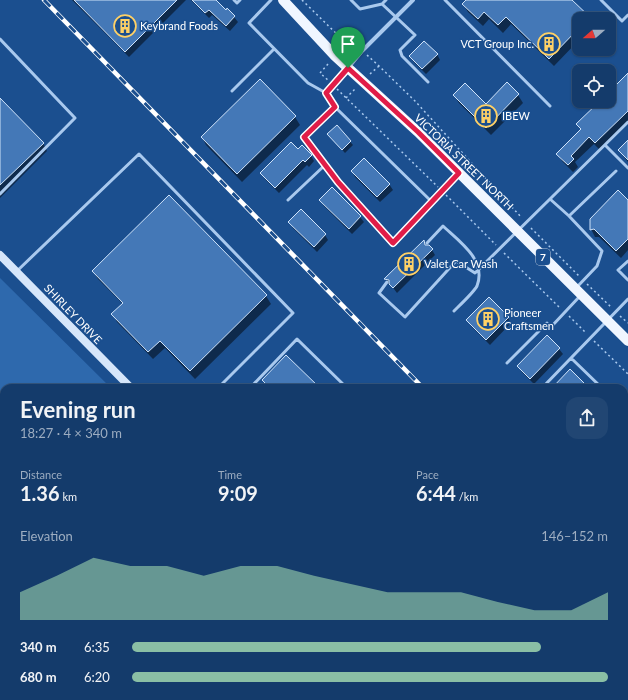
<!DOCTYPE html>
<html lang="en">
<head>
<meta charset="utf-8">
<style>
	:root { --surface:#143b6b; --page:#214673; --text:#f1f3f6; --muted:#9dadc1; --line:#33557e; --accent:#8abfa5 }
	body { margin:0; font-family:Lato,sans-serif; background:var(--page); color:var(--text); height:100vh; display:flex; flex-direction:column; font-size:15px; white-space:nowrap }
	* { box-sizing:border-box; margin:0 }
	p { font-size:13px; color:var(--muted) }
	.icon { flex:none; width:22px; height:22px; fill:none; stroke:currentColor; stroke-width:2; stroke-linecap:round; stroke-linejoin:round }
	.map { position:relative; flex:1; overflow:hidden }
	.details { position:absolute; left:0px; top:384px; width:628px; height:316px; display:flex; flex-direction:column; background:var(--surface); border-radius:12px 12px 0 0; box-shadow:0 1px 3px #0004,0 0 0 1px var(--line) }
	.details>* { flex:none }
	.needle { width:26px; rotate:250deg }
	.buttons { position:absolute; left:572px; top:12px; display:grid; gap:8px }
	.buttons a { display:grid; place-items:center; width:44px; height:44px; border-radius:8px; background:var(--surface); box-shadow:0 1px 3px #0004,0 0 0 1px var(--line); font-size:20px }
	.pin { position:absolute; display:grid; place-items:center; width:34px; height:34px; color:#fff; margin:-41px -17px; border-radius:50% 50% 50% 0; rotate:-45deg; box-shadow:0 0 4px #0007 }
	.pin .icon { rotate:45deg }
	.round { display:grid; place-items:center; flex:none; width:42px; height:42px; border-radius:12px; background:var(--page) }
	.head { display:flex; align-items:center; justify-content:space-between; height:68px; padding:0 20px }
	h1 { font-size:22px; font-weight:700; line-height:30px }
	.metrics { display:grid; grid-template-columns:repeat(3,1fr); gap:6px; height:68px; padding:4px 20px }
	.metrics div { display:grid; align-content:center }
	.metrics b { font-size:20px; font-weight:700 }
	.metrics small { font-size:11px; font-weight:400 }
	.metrics p { font-size:11px }
	.chart { height:112px; padding:8px 20px }
	.chart p { display:flex; justify-content:space-between }
	.chart svg { width:100%; height:72px; margin-top:4px; fill:var(--accent); opacity:.7 }
	ul { padding:0 20px; list-style:none; font-size:13px }
	li { display:grid; grid-template-columns:64px 48px 1fr; align-items:center; height:30px }
	li i { height:10px; border-radius:5px; background:var(--accent) }
	.map>svg:first-child { display:block }
	.grass { fill:#2e69ad }
	.shadow { fill:#0007 }
	.building { fill:#4478b7; stroke:#cfe3fa }
	.lines { fill:none; stroke-linecap:round; stroke-linejoin:round }
	.path { stroke:#a9c9ee; stroke-width:1.5; stroke-dasharray:2 3; stroke-linecap:butt }
	.lane { stroke:#a9c9ee; stroke-width:3 }
	.street { stroke:#a9c9ee; stroke-width:4 }
	.secondary { stroke:#d6e6fa; stroke-width:8 }
	.primary { stroke:#f0f6ff; stroke-width:10 }
	.rail-casing { stroke:#fff; stroke-width:4.5 }
	.rail { stroke:#1b4f8f; stroke-width:3; stroke-dasharray:9; stroke-linecap:butt }
	.route-casing { stroke:#fff; stroke-width:8 }
	.route { stroke:#e11d48; stroke-width:5 }
	.labels { text-anchor:middle; stroke-width:3; stroke-linejoin:round; paint-order:stroke }
	.shield { fill:#1b4f8f; stroke:#bbcadd; stroke-width:1 }
	.shield-label { font-size:10px; font-weight:bold; fill:#fff }
	.poi-label { font-size:11px; fill:#fff; stroke:#1b4f8f; text-anchor:start }
	.street-label { font-size:11px; fill:#fff; stroke:#1b4f8f }
</style>
</head>
<body>
<div class="map">
<svg width="628" height="700" viewBox="0 0 628 700">
	<rect width="100%" height="100%" fill="#1b4f8f"/>
	<path class="grass" d="M0,278l111,110h-107v308h130l-4,4h-130z"/>
	<path class="shadow" d="M72,0h114l-57,57z
		M191,0h24l11,11 1,-1 7,7 4,5 -8,9 -18,-16 -3,3z
		M467,0h104l19,19h-11v21l-25,26 -43,-42 -8,9 -14,-14 -6,7 -15,-14 -5,-8z
		M437,54l3,6 -14,14 -12,-12 -4,-5z
		M628,74v48l-28,28 -6,-6 -19,18 3,5 -5,5 -11,-11 -4,-7 23,-24 -3,-5 23,-24h8v-8z
		M260,80l35,37 5,8 -58,57 -36,-37 -4,-8z
		M454,95l32,10 32,-10 5,8 -32,32 -32,-32z
		M0,100l43,43 4,8 -47,47z
		M337,127l16,18 -8,8 -16,-18z
		M628,141v21l-9,-12z
		M298,151l13,5 3,5 -5,6 -2,-2 -28,28 -14,-14 -4,-6z
		M352,171l37,13 4,6 -13,12 -25,-25z
		M332,188l28,29 4,5 -12,12 -28,-28 -4,-6z
		M169,197l97,99 5,8 -76,75 -30,-31 -12,11 -36,-37 -4,-8 10,-10 -25,-25 -5,-8z
		M628,201v49l-7,8 -22,-21h-4l-4,-8z
		M290,222l35,13 3,5 -11,12 -24,-24z
		M424,241l2,5 6,4 3,5 -38,38 -6,-8h-2l-3,-6z
		M508,318l3,5 -21,22 -19,-19 -4,-6z
		M559,349l4,5 -29,30 -12,-12 -4,-6z
		M624,424l4,4v61l-4,-4z"/>
	<path class="building" d="M74,0h103l-52,52z
		M192,0h24l10,10 1,-2 8,8 -9,10 -17,-16 -4,3z
		M466,0h106l20,19h-13v9l-30,31 -43,-42 -8,8 -14,-13 -6,7 -16,-15z
		M424,41l14,13 -16,15 -13,-13z
		M628,73v38l-33,32 -6,-6 -18,19 3,3 -6,6 -12,-11 25,-25 -5,-5 24,-23h9v-9z
		M260,79l36,37 -59,58 -36,-37z
		M507,82l12,12 -33,34 -33,-33 12,-12 21,21z
		M0,98l44,45 -44,42z
		M337,125l14,16 -9,9 -15,-16z
		M628,140v20l-10,-10z
		M291,142l7,7 4,-4 10,10 -7,7 -2,-2 -28,28 -15,-15z
		M364,158l26,26 -13,13 -26,-26z
		M332,187l29,29 -12,13 -30,-29z
		M618,190l10,10v39l-12,12 -22,-22 -4,1v-11z
		M169,195l98,100 -77,76 -30,-30 -12,11 -37,-38 12,-11 -31,-32z
		M301,209l25,25 -12,13 -26,-25z
		M424,240l1,5h4l4,4 -40,39 -4,-4v-4l-5,-1z
		M489,297l20,20 -23,23 -20,-20z
		M547,335l13,13 -30,31 -13,-13z
		M286,355l34,33h-50l-8,-8z
		M570,369l19,19h-37z"/>
	<g class="lines">
		<path class="path" d="M302,0l42,41 13,5
			M342,49l5,-6
			M367,55l12,11 36,35 106,116
			M328,64l-8,9 9,8
			M370,74l9,-8
			M337,89l101,98
			M346,98l10,-10
			M446,195l50,50
			M531,228l48,48
			M504,253l56,55
			M587,284l25,24
			M569,316l17,17
			M620,316l8,7
			M594,341l34,33"/>
		<path class="lane" d="M234,0l3,3 3,-3
			M271,0l-22,23 59,60 18,10 9,14 97,95
			M351,0l9,9 22,-5
			M386,0l-4,4 33,31 -15,15 2,6 26,26
			M445,0l105,106
			M601,0l21,21 6,-6
			M0,39l75,79 -75,76
			M232,91l42,-42
			M326,93l21,-24
			M335,107l-31,30 34,45 55,61 65,-68
			M605,145l23,23
			M550,199l78,-77
			M288,200l37,-35
			M569,216l47,-45
			M427,243l16,-17c16,15 44,34 34,60 -3,6 -18,20 -23,25
			M628,261l-10,9 10,10
			M17,271l122,-117 154,159 -75,75
			M387,282l-8,11 26,24 51,-56 19,12 75,-74 19,17 33,35 -5,15 -20,21
			M571,358l31,30
			M507,363l40,-40 4,4 29,-31
			M250,388l47,-49 50,49
			M542,388l86,-89
			M624,409l4,4
			M624,508l4,4
			M624,644l4,4
			M238,696l4,4
			M292,696l4,4
			M354,696l3,4
			M410,696l4,4
			M176,700l4,-4"/>
		<path class="street" d="M348,68l14,-17 51,-51
			M0,589l4,-1"/>
		<path class="secondary" d="M0,255l131,133
			M624,548l4,-4
			M624,573l4,-4
			M547,696l6,2"/>
		<path class="primary" d="M283,0l52,56 83,76 210,209"/>
		<g class="rail-casing">
			<path id="rail" d="M44,0l379,388
				M624,593l4,4"/>
		</g>
		<use href="#rail" class="rail"/>
	</g>
	<g class="lines">
		<g class="route-casing">
			<path id="route" d="M348,68l70,64 41,41 -66,70 -55,-61 -34,-45 31,-30 -9,-14z"/>
		</g>
		<use href="#route" class="route"/>
	</g>
	<defs>
		<g id="building-ring" transform="scale(1.15)"><circle r="9.5" fill="#1b4f8f" stroke="#ffd166" stroke-width="1.5"/><path d="M-4-6H4V6H1V3H-1V6H-4ZM-2.5-4.3h1.7v1.8h-1.7ZM.8-4.3h1.7v1.8H.8ZM-2.5-1h1.7V.8h-1.7ZM.8-1h1.7V.8H.8Z" fill="#ffd166"/></g>
	</defs>
	<g fill-rule="evenodd">
		<use href="#building-ring" x="125" y="26"/>
		<use href="#building-ring" x="549" y="44"/>
		<use href="#building-ring" x="486" y="116"/>
		<use href="#building-ring" x="409" y="264"/>
		<use href="#building-ring" x="488" y="319"/>
	</g>
	<g class="labels">
		<rect class="shield" x="536" y="249" width="14" height="16" rx="3"/>
		<g class="shield-label">
			<text x="543" y="261">7</text>
		</g>
		<g class="poi-label">
			<text x="140" y="30">Keybrand Foods</text>
			<text x="534" y="48" text-anchor="end">VCT Group Inc.</text>
			<text x="502" y="120">IBEW</text>
			<text x="424" y="268">Valet Car Wash</text>
			<text x="504" y="317">Pioneer<tspan x="504" dy="13">Craftsmen</tspan></text>
		</g>
		<g class="street-label">
			<text transform="translate(464 162) rotate(44)" y="4">VICTORIA STREET NORTH</text>
			<text transform="translate(73 314) rotate(46)" y="4">SHIRLEY DRIVE</text>
		</g>
	</g>
</svg>
<div class="buttons">
<a><svg class="needle" viewBox="-14 -14 28 28"><path d="M0-13l5 13h-10z" fill="#e53935"/><path d="M0 13l5-13h-10z" fill="#9dadc1"/></svg></a>
<a><svg class="icon" aria-label="locate" viewBox="0 0 24 24"><circle cx="12" cy="12" r="6"/><path d="M12 2v4M12 18v4M2 12h4M18 12h4"/></svg></a>
</div>
<div class="pin" style="left:348px;top:68px;background:#1e9e55"><svg class="icon" aria-label="arrive" viewBox="0 0 24 24"><path d="M6 21V4h12l-3 4 3 4H6"/></svg></div>
<section class="details">
<div class="head"><div><h1>Evening run</h1><p>18:27 · 4 × 340 m</p></div><a class="round"><svg class="icon" aria-label="share" viewBox="0 0 24 24"><path d="M12 15V3M7 8l5-5 5 5M5 13v7h14v-7"/></svg></a></div>
<div class="metrics">
<div><p>Distance</p><b>1.36<small> km</small></b></div>
<div><p>Time</p><b>9:09</b></div>
<div><p>Pace</p><b>6:44<small> /km</small></b></div>
</div>
<div class="chart"><p><span>Elevation</span>146–152 m</p>
<svg viewBox="0 0 160 44" preserveAspectRatio="none"><path d="M0 44V27L10 17L20 6L30 11L40 11L50 17L60 11L70 11L80 17L90 22L100 27L110 27L120 27L130 33L140 38L150 38L160 27V44z"/></svg>
</div>
<ul>
<li><b>340 m</b>6:35<i style="width:86%"></i></li>
<li><b>680 m</b>6:20<i style="width:100%"></i></li>
</ul>
</section>
</div>
</body>
</html>
